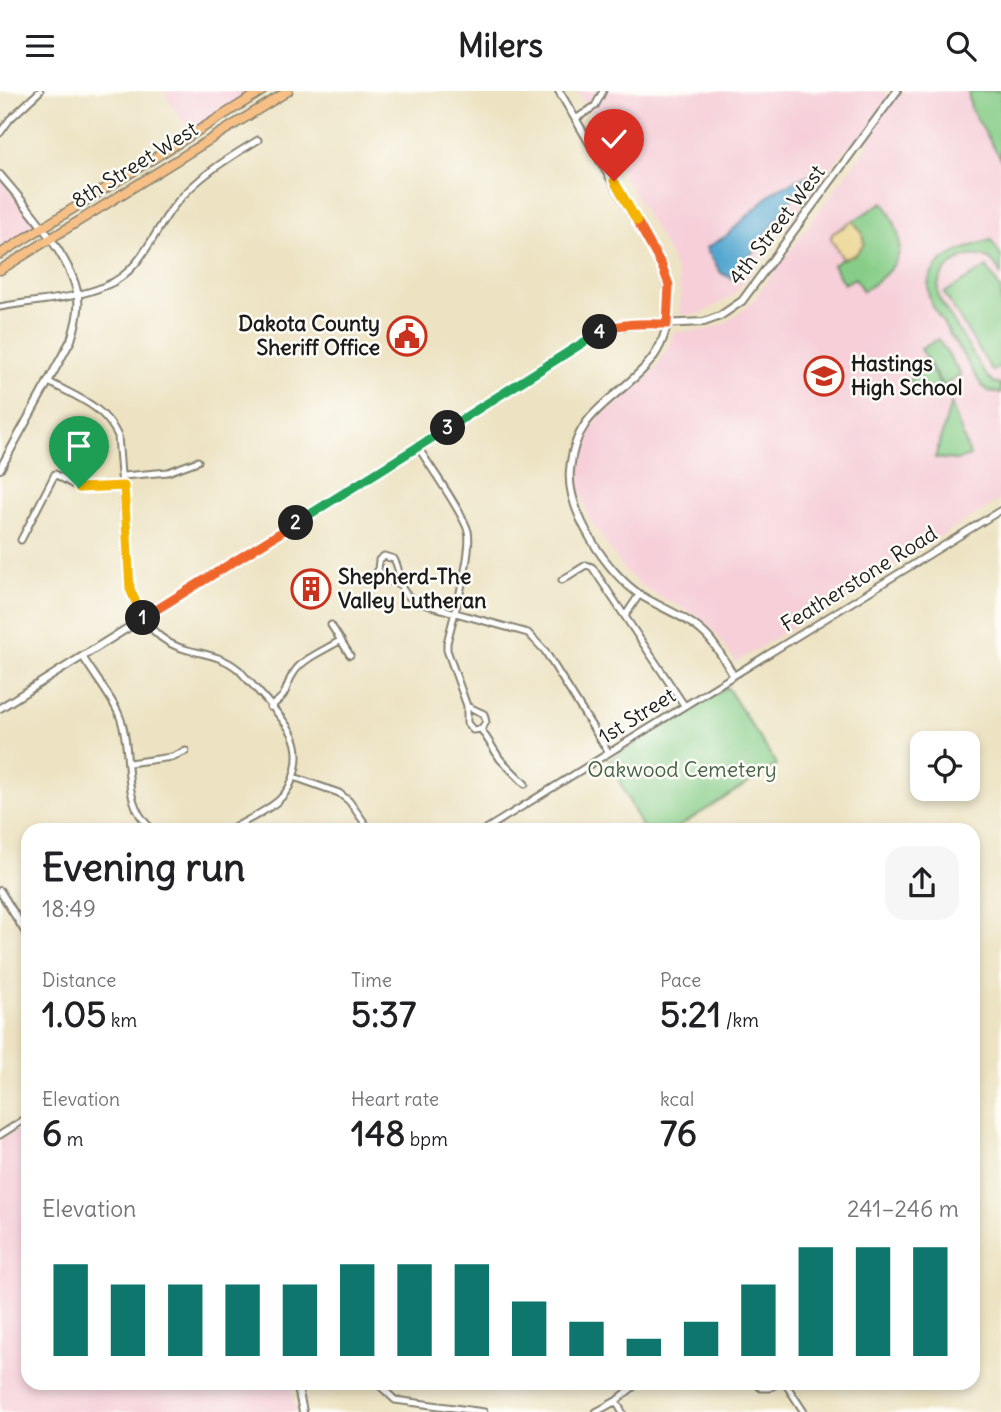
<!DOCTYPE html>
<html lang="en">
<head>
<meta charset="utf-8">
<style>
	:root { --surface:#fff; --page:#f6f6f6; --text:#202124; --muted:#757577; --accent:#0f766e }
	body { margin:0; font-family:Delius,sans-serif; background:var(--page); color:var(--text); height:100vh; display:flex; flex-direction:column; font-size:26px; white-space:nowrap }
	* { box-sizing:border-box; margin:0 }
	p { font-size:23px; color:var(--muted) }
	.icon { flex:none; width:38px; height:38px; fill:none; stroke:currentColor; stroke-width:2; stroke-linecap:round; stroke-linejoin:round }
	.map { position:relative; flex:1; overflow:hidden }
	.drawer { position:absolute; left:21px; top:732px; width:959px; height:567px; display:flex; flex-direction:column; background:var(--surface); border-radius:21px; box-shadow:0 4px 10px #0003 }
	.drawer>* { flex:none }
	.fabs { position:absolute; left:910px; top:640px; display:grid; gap:14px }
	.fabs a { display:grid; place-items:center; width:70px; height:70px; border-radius:14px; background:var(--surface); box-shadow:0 4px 10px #0003; font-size:35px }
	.pin { position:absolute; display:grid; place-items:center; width:60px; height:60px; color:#fff; margin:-72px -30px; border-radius:50% 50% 50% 0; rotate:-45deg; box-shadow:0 0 7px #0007 }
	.pin .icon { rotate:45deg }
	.km { position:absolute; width:35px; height:35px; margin:-18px; border-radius:50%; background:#222; color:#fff; font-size:19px; line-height:35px; text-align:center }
	.round { display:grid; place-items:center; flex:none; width:74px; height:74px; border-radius:21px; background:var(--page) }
	.headline { display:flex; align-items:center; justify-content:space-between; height:119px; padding:0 21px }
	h1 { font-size:38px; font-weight:700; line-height:52px }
	.metrics { display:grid; grid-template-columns:repeat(3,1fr); gap:10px; height:119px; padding:7px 21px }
	.metrics div { display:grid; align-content:center }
	.metrics b { font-size:35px; font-weight:700 }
	.metrics small { font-size:19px; font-weight:400 }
	.metrics p { font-size:19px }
	.chart { height:196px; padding:14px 21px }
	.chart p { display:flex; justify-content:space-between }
	.chart svg { width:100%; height:126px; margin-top:7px; stroke:var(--accent); stroke-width:6 }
	header { display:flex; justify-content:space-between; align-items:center; height:91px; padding:0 21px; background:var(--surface); font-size:32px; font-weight:700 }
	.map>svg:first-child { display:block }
	.built { fill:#f6cfd9 }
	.green { fill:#87cd88; stroke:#527452; stroke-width:2 }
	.sand { fill:#eeda9e; stroke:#857b5d; stroke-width:2 }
	.water { fill:#53a6cf; stroke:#386176; stroke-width:2 }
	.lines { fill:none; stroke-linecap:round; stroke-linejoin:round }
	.minor-casing { stroke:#848070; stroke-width:9 }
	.tertiary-casing { stroke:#848070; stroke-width:10 }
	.trunk-casing { stroke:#848070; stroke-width:11 }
	.minor { stroke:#fff; stroke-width:5 }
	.tertiary { stroke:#fff; stroke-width:6 }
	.trunk { stroke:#f5bf86; stroke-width:8 }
	.split-1-casing { stroke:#fff; stroke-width:14 }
	.split-2-casing { stroke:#fff; stroke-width:14 }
	.split-3-casing { stroke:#fff; stroke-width:14 }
	.split-4-casing { stroke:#fff; stroke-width:14 }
	.split-5-casing { stroke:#fff; stroke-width:14 }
	.split-6-casing { stroke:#fff; stroke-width:14 }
	.split-1 { stroke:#f5b400; stroke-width:9 }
	.split-2 { stroke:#f0652b; stroke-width:9 }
	.split-3 { stroke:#22a559; stroke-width:9 }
	.split-4 { stroke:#22a559; stroke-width:9 }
	.split-5 { stroke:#f0652b; stroke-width:9 }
	.split-6 { stroke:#f5b400; stroke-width:9 }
	.labels { text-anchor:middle; stroke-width:5; stroke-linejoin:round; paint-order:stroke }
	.street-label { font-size:21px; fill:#1c1c1c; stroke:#fdfcf7 }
	.poi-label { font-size:21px; font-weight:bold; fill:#1c1c1c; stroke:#fdfcf7; text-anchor:start }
	.park-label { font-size:21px; fill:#476347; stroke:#fdfcf7 }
</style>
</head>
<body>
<header><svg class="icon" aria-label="menu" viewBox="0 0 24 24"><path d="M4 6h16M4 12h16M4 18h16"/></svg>Milers<svg class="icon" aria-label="search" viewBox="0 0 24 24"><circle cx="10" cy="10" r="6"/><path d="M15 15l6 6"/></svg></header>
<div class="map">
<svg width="1001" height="1321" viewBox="0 0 1001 1321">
	<rect width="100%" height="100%" fill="#fdfcf7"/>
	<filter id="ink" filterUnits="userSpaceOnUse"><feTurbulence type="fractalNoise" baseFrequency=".0143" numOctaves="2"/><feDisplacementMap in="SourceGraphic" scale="14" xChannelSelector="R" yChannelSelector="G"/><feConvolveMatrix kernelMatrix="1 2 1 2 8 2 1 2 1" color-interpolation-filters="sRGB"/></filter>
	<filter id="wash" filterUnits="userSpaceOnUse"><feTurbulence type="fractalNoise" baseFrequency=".00686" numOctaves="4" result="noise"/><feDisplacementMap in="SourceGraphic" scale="28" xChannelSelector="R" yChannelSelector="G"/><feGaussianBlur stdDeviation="1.57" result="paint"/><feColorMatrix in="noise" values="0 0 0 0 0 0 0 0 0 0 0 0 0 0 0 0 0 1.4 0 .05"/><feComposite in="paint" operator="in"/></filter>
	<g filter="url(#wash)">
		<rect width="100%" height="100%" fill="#ede3c3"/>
		<path class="built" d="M163,0h99l-71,44z
			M576,0h308l6,9 13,-9h98v408l-265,163 -24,-33 -24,-18 -44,-23 -20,-18 -36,-53 -8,-25 -2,-19 3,-21 8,-20 12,-16 53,-46 13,-20 6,-18 33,-2 17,-6 25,-17 122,-165 -12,-3 -11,8 -113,148 -33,19 -16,1 -6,-2 2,-18 -3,-17 -9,-24 -46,-79 -24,-50z
			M0,84l42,53 -42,26z
			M28,1031v261h262l6,29h-296v-272z"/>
		<path class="green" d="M968,0h33v68l-30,-50z
			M883,111c27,42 22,63 -20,89l-8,-13 -11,6 -11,-19 10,-7 -12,-19 1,-5z
			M991,149l10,16v19c-4,-7 -7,-14 -14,-17 -25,-11 -58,18 -47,42l45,74 8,8 8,2v10l-12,-3 -7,-5 -50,-81c-18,-42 29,-56 59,-65z
			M987,176l14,23v76l-9,5 -48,-78z
			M938,248l23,36 -18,11 -22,-37z
			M924,268l17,27 -15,9 -4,-7 -6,3 -7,-11 5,-4 -4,-8z
			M951,312l19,53 -13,4 -22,-2z
			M727,596l50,78 -102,64h-32l-34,-69z"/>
		<path class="sand" d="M853,130l9,12 2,11 -9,11 -12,4 -12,-20 1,-5z"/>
		<path class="water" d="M810,83l-77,105 -12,-6 -15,-25 20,-12 49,-46z"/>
	</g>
	<g filter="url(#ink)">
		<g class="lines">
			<g class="minor-casing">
				<path id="minor" d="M577,27l18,-12 8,-15
					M0,42l10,-14 30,-28
					M0,216c34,-7 73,-7 105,-21 36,-14 47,-52 69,-80 22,-28 54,-48 84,-66
					M49,291c29,16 54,23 69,54l12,153c10,30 27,54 58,61 20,5 36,7 51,20 15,17 42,44 52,62 12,21 5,53 -13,69 -13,11 -31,19 -46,28
					M418,356c12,20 44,64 50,84 5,23 -15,86 -21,112v7l20,56v17l6,7 8,-1 5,-7 -2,-8 -17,-8
					M123,385l45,-4 30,-11
					M21,449l34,-66 24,14 45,-2
					M562,489l24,-15 6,2 92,138
					M399,493l-8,-2 -13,-12 1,-10 5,-4 10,3c11,19 -2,27 22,43l112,31 17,18 63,101
					M625,525l14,-21
					M331,534l19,30
					M83,566c10,17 31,43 37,60 14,37 -1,85 32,112
					M270,616c23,-16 12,-19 25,-36 9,-13 32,-22 46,-31
					M481,638l19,30 25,25
					M129,672l43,-6 14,-6
					M294,686l45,16 10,8 20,28
					M486,738l515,-319
					M0,1044l28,-18
					M377,1292l18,17 89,12
					M756,1292l5,5h8l9,-5
					M785,1292l19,29
					M616,1310l6,11
					M596,1321l20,-11 22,-18"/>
			</g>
			<g class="tertiary-casing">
				<path id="tertiary" d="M559,0l103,175c12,33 9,73 -16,100 -34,37 -71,46 -76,104 -4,41 38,105 72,126 21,13 46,21 64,39 11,11 19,26 27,40
					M0,84c24,28 70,81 77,117 4,15 -1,33 -6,48l-71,129
					M0,617l605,-379 32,-4 67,-3 16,-6 22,-15 155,-210
					M0,800l28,45
					M297,1292l6,29"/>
			</g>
			<g class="trunk-casing">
				<path id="trunk" d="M0,163l262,-163
					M0,179l288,-179"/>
			</g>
			<use href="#minor" class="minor"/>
			<use href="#tertiary" class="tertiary"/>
			<use href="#trunk" class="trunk"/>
		</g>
	</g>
	<g class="lines" filter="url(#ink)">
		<g class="split-1-casing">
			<path id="split-1" d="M79,397l45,-2 6,103 13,29"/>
		</g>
		<g class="split-2-casing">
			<path id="split-2" d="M143,527l153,-95"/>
		</g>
		<g class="split-3-casing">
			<path id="split-3" d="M296,432l152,-95"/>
		</g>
		<g class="split-4-casing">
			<path id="split-4" d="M448,337l152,-96"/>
		</g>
		<g class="split-5-casing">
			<path id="split-5" d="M600,241c18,-10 47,-8 67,-8l2,-39 -7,-19 -25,-45"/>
		</g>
		<g class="split-6-casing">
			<path id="split-6" d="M614,90l23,40"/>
		</g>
		<use href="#split-1" class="split-1"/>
		<use href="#split-2" class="split-2"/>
		<use href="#split-3" class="split-3"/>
		<use href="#split-4" class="split-4"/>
		<use href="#split-5" class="split-5"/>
		<use href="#split-6" class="split-6"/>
	</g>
	<defs>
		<g id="civic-ring" transform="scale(2.0125)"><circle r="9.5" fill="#fdfcf7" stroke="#c8321e" stroke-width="1.5"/><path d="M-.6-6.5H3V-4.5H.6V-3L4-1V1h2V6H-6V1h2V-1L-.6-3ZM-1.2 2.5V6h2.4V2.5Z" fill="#c8321e"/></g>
		<g id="school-ring" transform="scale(2.0125)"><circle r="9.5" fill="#fdfcf7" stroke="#c8321e" stroke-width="1.5"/><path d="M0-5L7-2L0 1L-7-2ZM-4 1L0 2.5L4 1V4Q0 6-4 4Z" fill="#c8321e"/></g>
		<g id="building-ring" transform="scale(2.0125)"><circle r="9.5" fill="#fdfcf7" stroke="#c8321e" stroke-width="1.5"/><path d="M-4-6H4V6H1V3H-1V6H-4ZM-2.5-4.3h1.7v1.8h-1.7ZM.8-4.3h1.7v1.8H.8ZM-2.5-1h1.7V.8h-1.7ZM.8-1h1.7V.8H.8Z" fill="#c8321e"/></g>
	</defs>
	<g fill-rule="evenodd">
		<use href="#civic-ring" x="407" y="245"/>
		<use href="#school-ring" x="824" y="285"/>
		<use href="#building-ring" x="311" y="498"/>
	</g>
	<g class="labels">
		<g class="street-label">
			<text transform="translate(135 74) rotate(-32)" y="7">8th Street West</text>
			<text transform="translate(777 134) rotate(-53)" y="7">4th Street West</text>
			<text transform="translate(859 488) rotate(-32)" y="7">Featherstone Road</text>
			<text transform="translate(637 625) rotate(-32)" y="7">1st Street</text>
		</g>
		<g class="poi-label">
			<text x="380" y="240" text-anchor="end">Dakota County<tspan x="380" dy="24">Sheriff Office</tspan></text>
			<text x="851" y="280">Hastings<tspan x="851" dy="24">High School</tspan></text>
			<text x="338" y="493">Shepherd-The<tspan x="338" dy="24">Valley Lutheran</tspan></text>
		</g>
		<g class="park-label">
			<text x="682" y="686">Oakwood Cemetery</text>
		</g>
	</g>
</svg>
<div class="fabs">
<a><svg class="icon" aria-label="locate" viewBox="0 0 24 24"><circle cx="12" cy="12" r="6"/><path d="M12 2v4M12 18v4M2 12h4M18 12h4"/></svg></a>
</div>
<div class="pin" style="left:79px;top:397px;background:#1e9e55"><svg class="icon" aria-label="arrive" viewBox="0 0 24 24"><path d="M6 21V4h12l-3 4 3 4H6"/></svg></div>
<div class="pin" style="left:614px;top:90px;background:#d93025"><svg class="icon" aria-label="check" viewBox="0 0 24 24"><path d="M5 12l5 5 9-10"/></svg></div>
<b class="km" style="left:143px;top:527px">1</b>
<b class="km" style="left:296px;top:432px">2</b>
<b class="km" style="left:448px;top:337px">3</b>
<b class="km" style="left:600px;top:241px">4</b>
<section class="drawer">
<div class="headline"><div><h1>Evening run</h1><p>18:49</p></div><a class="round"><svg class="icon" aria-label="share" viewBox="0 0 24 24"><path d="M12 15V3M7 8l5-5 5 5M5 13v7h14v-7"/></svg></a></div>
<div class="metrics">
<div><p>Distance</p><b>1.05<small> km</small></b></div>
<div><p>Time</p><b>5:37</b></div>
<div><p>Pace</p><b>5:21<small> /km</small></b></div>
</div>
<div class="metrics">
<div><p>Elevation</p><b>6<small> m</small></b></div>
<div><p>Heart rate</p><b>148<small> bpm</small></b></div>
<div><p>kcal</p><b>76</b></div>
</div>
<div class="chart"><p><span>Elevation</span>241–246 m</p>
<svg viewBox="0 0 160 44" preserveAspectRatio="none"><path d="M5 44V12M15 44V19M25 44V19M35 44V19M45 44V19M55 44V12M65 44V12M75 44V12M85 44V25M95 44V32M105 44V38M115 44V32M125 44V19M135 44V6M145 44V6M155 44V6"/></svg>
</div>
</section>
</div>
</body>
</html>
